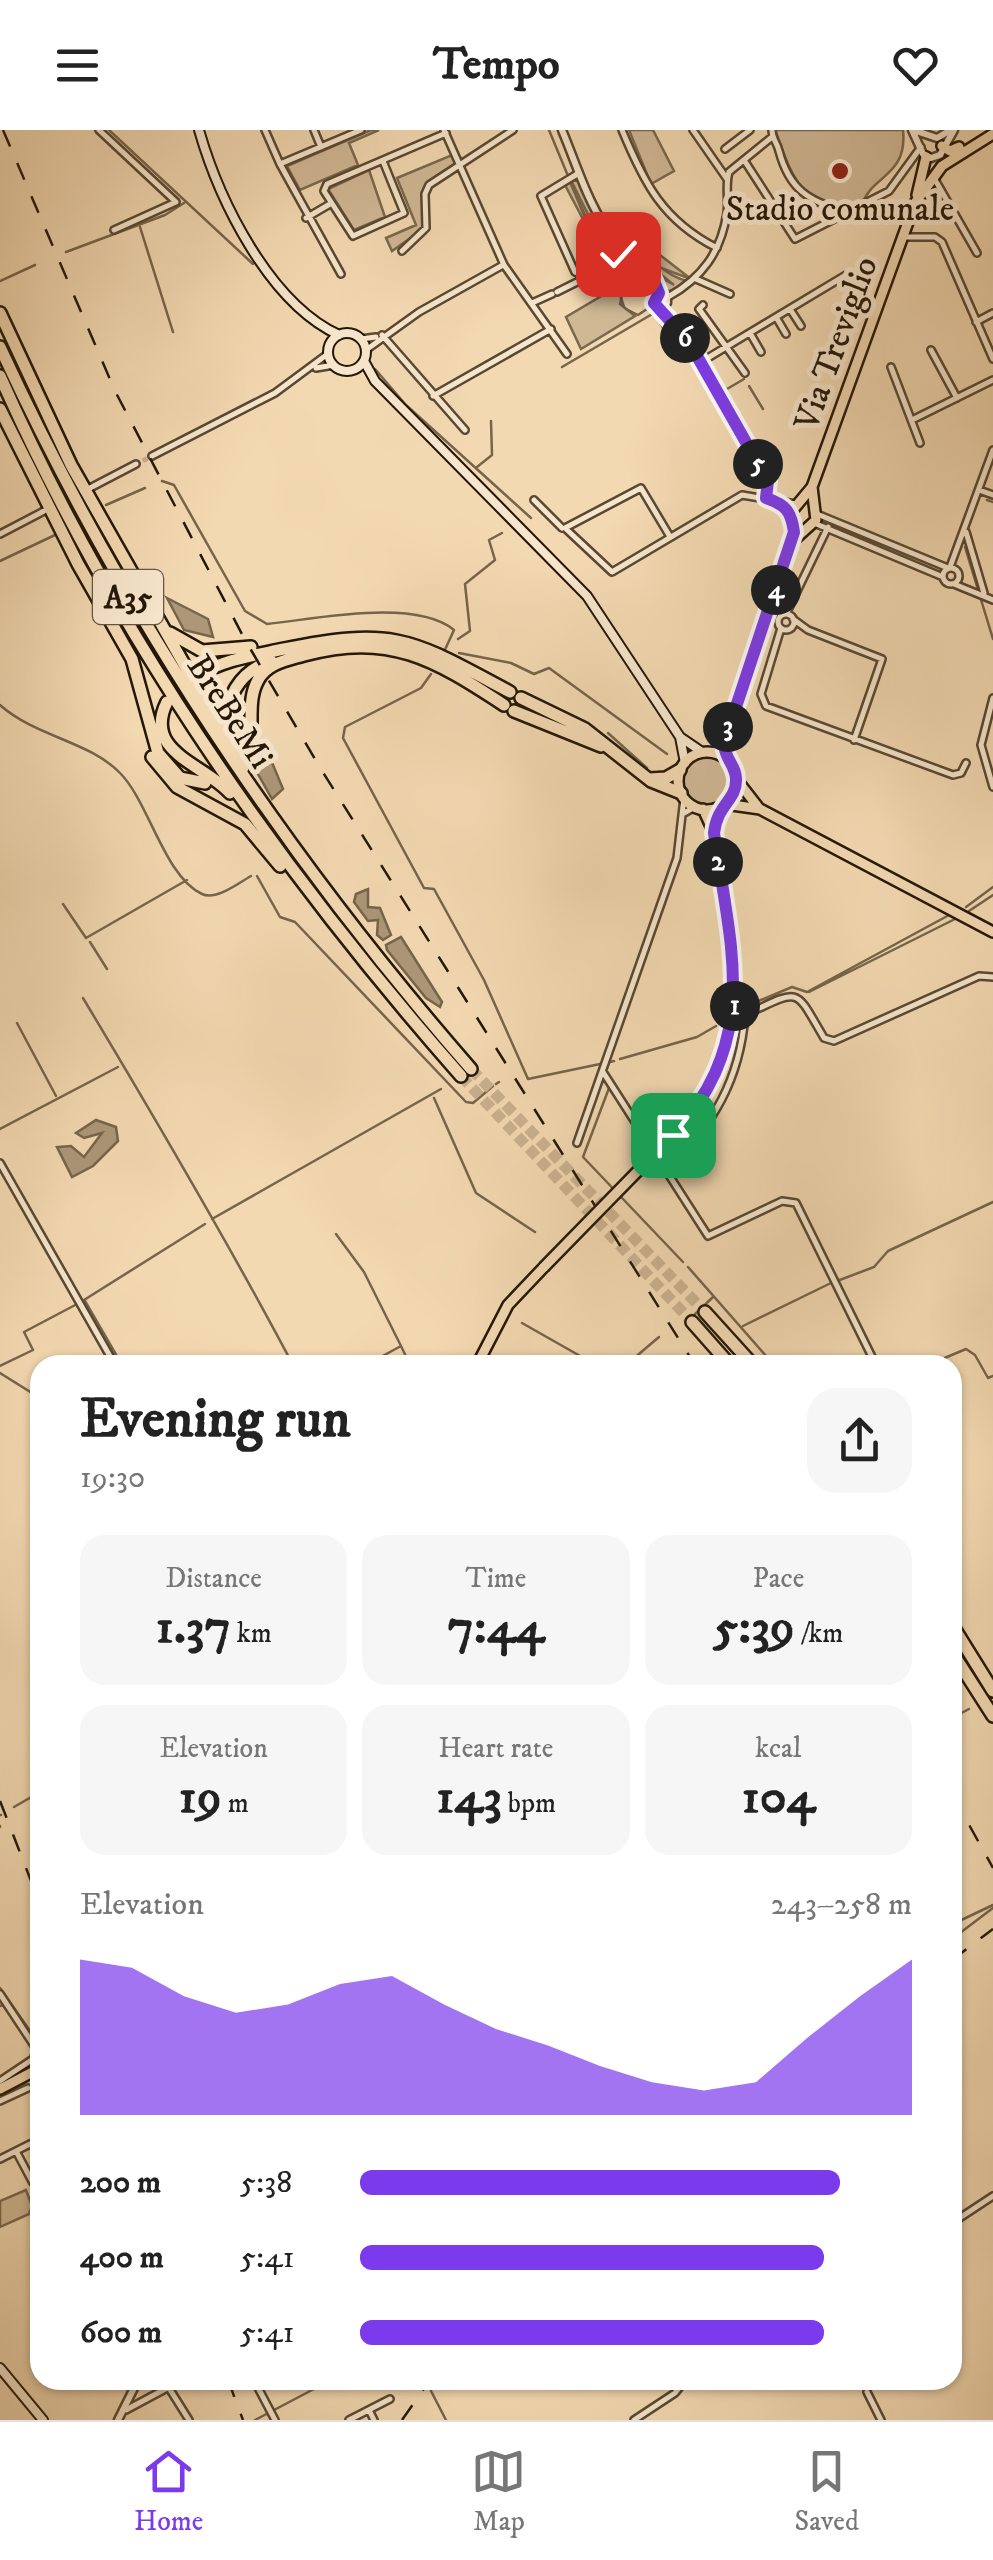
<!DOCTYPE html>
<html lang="en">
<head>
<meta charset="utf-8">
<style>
	:root { --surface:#fff; --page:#f6f6f6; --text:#222; --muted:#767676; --line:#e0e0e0; --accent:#7c3aed }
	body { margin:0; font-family:"IM FELL DW Pica",serif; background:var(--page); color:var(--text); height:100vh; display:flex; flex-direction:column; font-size:38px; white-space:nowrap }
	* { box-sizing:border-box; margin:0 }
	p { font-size:32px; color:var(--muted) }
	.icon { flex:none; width:55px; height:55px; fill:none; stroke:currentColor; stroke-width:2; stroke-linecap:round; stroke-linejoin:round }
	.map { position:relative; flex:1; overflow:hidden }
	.panel { position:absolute; left:30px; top:1225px; width:932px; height:1035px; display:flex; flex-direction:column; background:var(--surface); border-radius:30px; box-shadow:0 2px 8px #0004 }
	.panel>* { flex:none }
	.pin { position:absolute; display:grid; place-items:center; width:85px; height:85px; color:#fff; margin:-42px; border-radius:20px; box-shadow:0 5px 15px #0006 }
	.km { position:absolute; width:50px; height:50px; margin:-25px; border-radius:50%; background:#222; color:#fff; font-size:28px; line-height:50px; text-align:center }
	.round { display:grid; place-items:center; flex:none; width:105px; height:105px; border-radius:30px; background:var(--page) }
	.summary { display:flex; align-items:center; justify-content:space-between; height:170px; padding:0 50px }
	h1 { font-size:55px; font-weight:700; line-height:75px }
	.stats { display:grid; grid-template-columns:repeat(3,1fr); gap:15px; height:170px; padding:10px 50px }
	.stats div { display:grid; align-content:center; border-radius:25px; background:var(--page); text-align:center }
	.stats b { font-size:50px; font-weight:700 }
	.stats small { font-size:28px; font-weight:400 }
	.stats p { font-size:28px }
	.chart { height:280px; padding:20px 50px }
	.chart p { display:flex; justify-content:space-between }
	.chart svg { width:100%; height:180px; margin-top:10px; fill:var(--accent); opacity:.7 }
	ul { padding:0 50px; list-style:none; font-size:32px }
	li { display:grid; grid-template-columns:160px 120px 1fr; align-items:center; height:75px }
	li i { height:25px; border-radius:12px; background:var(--accent) }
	header { display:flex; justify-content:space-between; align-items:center; height:130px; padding:0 50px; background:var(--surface); font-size:45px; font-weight:700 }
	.menu { display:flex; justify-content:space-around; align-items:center; height:140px; border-top:2px solid var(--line); background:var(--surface); font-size:28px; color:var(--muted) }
	.menu a { display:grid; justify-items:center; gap:5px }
	.menu .current { color:var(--accent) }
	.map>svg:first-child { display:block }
	.green { fill:#d0b895; stroke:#7a684e; stroke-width:2.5 }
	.water { fill:#ad9778; stroke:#76644b; stroke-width:2.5 }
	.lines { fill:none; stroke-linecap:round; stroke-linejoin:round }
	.stream { stroke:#76644b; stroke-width:2.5 }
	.minor-tunnel { stroke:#cab290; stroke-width:5; stroke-dasharray:5 2.5; stroke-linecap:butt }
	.motorway-tunnel { stroke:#cab290; stroke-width:11; stroke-dasharray:11 5.5; stroke-linecap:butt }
	.minor-casing { stroke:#584832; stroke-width:10 }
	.tertiary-casing { stroke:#584832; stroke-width:11 }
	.secondary-casing { stroke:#241708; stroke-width:12 }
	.primary-casing { stroke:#241708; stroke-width:14 }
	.motorway-casing { stroke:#241708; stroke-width:16 }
	.minor { stroke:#f7e6cd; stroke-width:5 }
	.tertiary { stroke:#f7e6cd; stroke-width:6 }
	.secondary { stroke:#f7e6cd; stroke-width:8 }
	.primary { stroke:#f3d9b2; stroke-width:9 }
	.motorway { stroke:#f3d9b2; stroke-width:11 }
	.rail { stroke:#241708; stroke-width:2.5; stroke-dasharray:18 18; stroke-linecap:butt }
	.primary-bridge-casing { stroke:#241708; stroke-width:14; stroke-linecap:butt }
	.primary-bridge { stroke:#f3d9b2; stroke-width:9 }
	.route-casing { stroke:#fff; stroke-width:20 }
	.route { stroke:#7c3aed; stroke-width:12 }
	.poi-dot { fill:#8f2418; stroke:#f7e6cd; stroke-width:4 }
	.labels { text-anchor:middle; stroke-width:10; stroke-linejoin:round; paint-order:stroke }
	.shield { fill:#f7e6cd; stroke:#635543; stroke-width:2.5 }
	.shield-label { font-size:32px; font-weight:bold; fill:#241708 }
	.poi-label { font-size:35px; fill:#241708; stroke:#f7e6cd }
	.street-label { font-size:35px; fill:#241708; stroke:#f7e6cd }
</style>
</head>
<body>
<header><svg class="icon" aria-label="menu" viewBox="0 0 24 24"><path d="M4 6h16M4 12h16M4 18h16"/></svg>Tempo<svg class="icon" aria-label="heart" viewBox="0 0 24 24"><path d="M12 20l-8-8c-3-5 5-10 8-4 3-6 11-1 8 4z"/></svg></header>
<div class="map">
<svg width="993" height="2290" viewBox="0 0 993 2290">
	<rect width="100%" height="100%" fill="#f3d9b2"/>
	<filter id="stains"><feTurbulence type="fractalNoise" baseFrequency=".002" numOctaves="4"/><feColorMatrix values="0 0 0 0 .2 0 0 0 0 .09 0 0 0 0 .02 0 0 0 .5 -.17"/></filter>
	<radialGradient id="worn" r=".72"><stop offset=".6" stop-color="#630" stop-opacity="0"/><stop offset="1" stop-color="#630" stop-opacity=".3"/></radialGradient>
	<path class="green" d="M371,0h8l-30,13 9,22 -58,25 -13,-24z
		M629,0h24l21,41 -23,13z
		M775,0h128c5,46 -32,46 -40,73 -58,19 -73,-32 -88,-73z
		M452,25l5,11 -31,19v42l-34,24 -6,-13 30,-13 -19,-47z
		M369,40l16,47 -31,13 -26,-41z
		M571,50l8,1 37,66 -2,8 -10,4 -39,-74 5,-3 16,38 18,27z
		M638,108l53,41 -30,-11 -11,-14 -17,-2c21,4 32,25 55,29l-18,10 -9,-3 -5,-13 18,10 -46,-37z
		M625,152l-5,22 15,12 -54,33 -15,-32z
		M682 651a25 25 0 1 1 50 0a25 25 0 1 1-50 0Z
		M26,2060l6,16 -3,8 -29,13v-26z"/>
	<path class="water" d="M167,468l41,21 5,18 -29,-7z
		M266,618l17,41 -11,10 -18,-32z
		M368,759v18l12,1 11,27 -8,5 -6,-5 1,-15 -10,1 -14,-19 2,-8z
		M401,807l41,65 -2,5 -14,-9 -39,-48 -1,-5z
		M96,990l20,7 2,14 -25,25 -21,11 -15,-30 14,-1 13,11 18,-24 -18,5 -8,-5z"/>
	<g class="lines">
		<path class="stream" d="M109,0l144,134
			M549,0l19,46
			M571,52l14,33 25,40
			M140,97l33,105
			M66,122l99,-37 19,-12
			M614,131l13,22 -7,12 4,12
			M0,151l35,-16
			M626,179l12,6 9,-6
			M691,208l29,49 7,2 17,-10
			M562,237l92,-54 19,31 9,-2
			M375,239l31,36 125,113
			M749,256l14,23
			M477,337l15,-12 -1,-34
			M162,351l12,4 71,126 22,13c49,-5 148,-26 187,6l-11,24
			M987,370l6,2
			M106,375l39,-17
			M965,417l28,92
			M0,431l55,-26
			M458,509l12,-8 -5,-47 30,-24 -6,-20 13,-7
			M459,523l52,10 23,11 15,-6 118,86
			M431,544l-10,14 -76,39 -2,11 81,150 10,1 50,91 44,99 72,-15
			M0,575c36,32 89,36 120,68 29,29 44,103 82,121 14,7 38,-12 49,-18
			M608,603l39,35
			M257,746l23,41 15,5 171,180 7,1 20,-17
			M63,774l23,34 101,-58
			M966,777l27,-20
			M969,781l24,-16
			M90,812l17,27
			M809,862l148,-74
			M83,868c72,120 144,242 210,367
			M749,875l43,-18 15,5 144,-78
			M17,893l39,73
			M620,929l77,-22 19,-11
			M610,932l4,-1
			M496,954l3,-2
			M609,958l-26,69 100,105
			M434,968l42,95 59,39
			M0,999l118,-62
			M212,1089l229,-130
			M336,1104l28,38 37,74
			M688,1137l86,98
			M837,1151l37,-14 14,-16 105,-49
			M84,1170l121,-76
			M85,1171l37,64
			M693,1186l20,-19
			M522,1193l74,42
			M743,1196l90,-44
			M366,1235l35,-19 9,19
			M626,1235l33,-28
			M928,1235l38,-16 9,6 13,23 5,-2
			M0,1236l33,-16 -9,-18 55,-29
			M0,1243l40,25
			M952,1588l17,-9
			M14,1677l26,-15
			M0,1685h1
			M0,1696v1
			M955,1793l38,-18
			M952,1809l41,-31
			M0,1858l40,57
			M0,1876l3,-1
			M979,2072l14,-10
			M186,2252l4,-2
			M431,2261l15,29
			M255,2290l76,-40
			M639,2290l40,-26 11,-14"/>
		<path class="minor-tunnel" d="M136,334l16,-8"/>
		<path class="motorway-tunnel" d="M471,939l234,243
			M461,946l231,246"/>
		<g class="minor-casing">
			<path id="minor" d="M99,0l77,72 -62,28
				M265,0l15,34 81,-34
				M314,0l7,17
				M444,0l60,135 63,89
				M622,0c22,53 41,91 95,118
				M693,0l34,49
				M772,0c0,9 5,12 7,21 11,41 30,48 66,62
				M725,19l25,-19
				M744,30l51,79 94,-48 32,-44
				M383,31l21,52 -51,23 -29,-45 3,-7 119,-51
				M280,34l61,110
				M579,43l-38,23 34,76 10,3 39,-25
				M934,48l43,75
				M306,88l24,-14
				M902,107h33l7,5 51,117
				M402,121l24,-23 -1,-34 4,-9 84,-55
				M696,149l34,15
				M557,162l22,-11 2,-5
				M668,167c34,-19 53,-45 59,-84 2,-14 -2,-27 2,-41l43,-35
				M532,173l20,-9
				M703,175l-4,4 46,64
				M790,179l11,17
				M776,187l10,17
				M976,192l17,-9
				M750,203l11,19
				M382,205l83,95
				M361,209l15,-2
				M366,220l53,-38 84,-47
				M931,220l26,48
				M701,232l145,-87 6,2 15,26 10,5
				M891,237l29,76
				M316,238l18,-3
				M433,266l118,-67
				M912,290l81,-40
				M152,326l123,-63 54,-40
				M90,358l46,-24
				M979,360l14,5
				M534,370l28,28
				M817,384l131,54
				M814,393l129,54
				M966,402l18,61
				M0,404l44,-23
				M669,405l-28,-47 -76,40 47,44 130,-77 54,9
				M950,437l43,-117
				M943 446a8 8 0 1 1 16 0a8 8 0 1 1-16 0Z
				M954,454l39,16
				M786,484l42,-87
				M778 492a8 8 0 1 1 16 0a8 8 0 1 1-16 0Z
				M793,489l15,11 74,29 -28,81
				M781,498l-20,66 5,12 187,69 8,-2 5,-10
				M993,568l-12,47 12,42
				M684,683l11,-6
				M603,942l105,164 74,-35 14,2 80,162
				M577,1013l100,-285 7,-60
				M0,1033l115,202
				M669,1039c44,-45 71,-89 76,-154 57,-27 49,-28 79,23l10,3 145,-65 14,1
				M0,1864l37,56 -4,9 -33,22
				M0,1971l28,-13
				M16,2021l17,32 7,-1
				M0,2029l40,-20
				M952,2093l41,-27
				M254,2250l21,40
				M169,2258l20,32
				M867,2262l14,28
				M126,2280l56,-30
				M369,2280l5,10
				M349,2290l41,-21
				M634,2290l41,-27 10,-13"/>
		</g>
		<g class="tertiary-casing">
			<path id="tertiary" d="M562,0c13,31 24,67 42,95 17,25 44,40 55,68l8,2v8l-5,4
				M912,0l11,24 8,4 9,-3 14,-25
				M913,0l24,8 14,-8
				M659,163l-5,10 35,39 78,137 -1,19
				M118,2290l20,-40"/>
		</g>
		<g class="secondary-casing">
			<path id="secondary" d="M199,0c20,70 70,173 140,205
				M328 222a19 19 0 1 1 38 0a19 19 0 1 1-38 0Z
				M364,231l11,20 212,215 93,141 22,15
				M680,607l5,26
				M0,2238l43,52"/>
		</g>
		<g class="primary-casing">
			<path id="primary" d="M942,16l8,5 9,-4
				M917,65l9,-38
				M795,409l21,-19 -4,-33
				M678 651a29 29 0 1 1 58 0a29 29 0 1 1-58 0Z
				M725,628l4,-39 64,-179 -1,-29 20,-24 103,-284 27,-37 51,-32
				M737,650l21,27
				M725,674l35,5 233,123
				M673,1005c89,-101 59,-181 41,-302l-11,-24
				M477,1235l31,-60 36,-38
				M0,1959l40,-21"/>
		</g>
		<g class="motorway-casing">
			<path id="motorway" d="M0,183l71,152 172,303
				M0,217c122,265 280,503 471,722
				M0,246c114,257 276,490 461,700
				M0,279l78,155 54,95 26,94 22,25 25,5
				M170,503l32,18 49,-4
				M196,546c30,-17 55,-20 88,-27 114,-23 128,-9 226,43
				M521,568l64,31 66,52 30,12
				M167,572c-25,50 37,62 63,91
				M514,581l87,35
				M228,602c-6,-32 12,-61 43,-71
				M152,627l25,30 68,37 35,42
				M244,632c14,-27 0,-57 14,-82 9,-17 29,-20 46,-25 85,-23 130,4 200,50
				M650,649l16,-1 14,-8
				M705,1182l48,53
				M692,1192l38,43
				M952,1495l41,66
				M952,1522l41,64"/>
		</g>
		<use href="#minor" class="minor"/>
		<use href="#tertiary" class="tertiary"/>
		<use href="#secondary" class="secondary"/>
		<use href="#primary" class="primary"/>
		<use href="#motorway" class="motorway"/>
		<path class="rail" d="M3,0l112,261 129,247 75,128 376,599
			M952,1664l41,74
			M0,1671l40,103
			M952,1830l41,-31
			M228,2250l15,40
			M402,2290l28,-40"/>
		<g class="primary-bridge-casing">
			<path id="primary-bridge" d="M544,1137l129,-132"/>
		</g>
		<use href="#primary-bridge" class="primary-bridge"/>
	</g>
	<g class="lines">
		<g class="route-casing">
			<path id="route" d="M618,124l6,-4 28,26 7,17 -5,10 35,39 79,139 -2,17c20,7 25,13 28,34l-70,211c0,16 13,23 12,38 0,19 -19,24 -22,52 17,117 47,206 -41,302"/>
		</g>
		<use href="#route" class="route"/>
	</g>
	<circle class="poi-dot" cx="840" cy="41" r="10"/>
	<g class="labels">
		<rect class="shield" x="93" y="440" width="70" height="54" rx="8"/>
		<g class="shield-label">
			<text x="128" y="478">A35</text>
		</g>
		<g class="poi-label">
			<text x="840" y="90">Stadio comunale</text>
		</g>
		<g class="street-label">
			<text transform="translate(835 213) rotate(-70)" y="12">Via Treviglio</text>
			<text transform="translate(231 581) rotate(57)" y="12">BreBeMi</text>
		</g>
	</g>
	<rect width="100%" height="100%" filter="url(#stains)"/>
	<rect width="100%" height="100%" fill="url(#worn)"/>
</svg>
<div class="pin" style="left:673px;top:1005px;background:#1e9e55"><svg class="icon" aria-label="arrive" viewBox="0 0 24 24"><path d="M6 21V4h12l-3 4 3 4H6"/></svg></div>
<div class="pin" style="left:618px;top:124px;background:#d93025"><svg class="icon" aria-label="check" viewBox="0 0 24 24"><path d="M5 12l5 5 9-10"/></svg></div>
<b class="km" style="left:735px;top:876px">1</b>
<b class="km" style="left:718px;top:732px">2</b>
<b class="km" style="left:728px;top:597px">3</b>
<b class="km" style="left:776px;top:460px">4</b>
<b class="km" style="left:758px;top:334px">5</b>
<b class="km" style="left:685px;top:208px">6</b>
<section class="panel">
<div class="summary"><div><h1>Evening run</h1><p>19:30</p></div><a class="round"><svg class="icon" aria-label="share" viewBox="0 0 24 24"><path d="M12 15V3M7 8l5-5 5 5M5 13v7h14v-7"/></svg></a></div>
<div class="stats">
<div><p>Distance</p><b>1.37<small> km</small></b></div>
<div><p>Time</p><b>7:44</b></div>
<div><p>Pace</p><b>5:39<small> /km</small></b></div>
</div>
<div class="stats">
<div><p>Elevation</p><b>19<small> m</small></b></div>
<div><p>Heart rate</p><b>143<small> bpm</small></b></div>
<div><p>kcal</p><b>104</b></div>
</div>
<div class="chart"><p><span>Elevation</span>243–258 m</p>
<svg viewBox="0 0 160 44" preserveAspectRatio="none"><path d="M0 44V6L10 8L20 15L30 19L40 17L50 12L60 10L70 17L80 23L90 27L100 32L110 36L120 38L130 36L140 25L150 15L160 6V44z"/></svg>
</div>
<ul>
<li><b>200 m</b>5:38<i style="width:87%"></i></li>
<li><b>400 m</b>5:41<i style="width:84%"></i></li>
<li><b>600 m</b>5:41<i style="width:84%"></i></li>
</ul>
</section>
</div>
<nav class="menu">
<a class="current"><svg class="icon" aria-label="home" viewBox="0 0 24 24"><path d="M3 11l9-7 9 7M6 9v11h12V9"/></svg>Home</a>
<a><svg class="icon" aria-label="map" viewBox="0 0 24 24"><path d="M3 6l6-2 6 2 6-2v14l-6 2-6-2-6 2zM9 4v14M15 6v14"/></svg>Map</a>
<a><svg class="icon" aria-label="saved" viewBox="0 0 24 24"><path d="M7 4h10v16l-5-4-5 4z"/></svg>Saved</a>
</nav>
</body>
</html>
